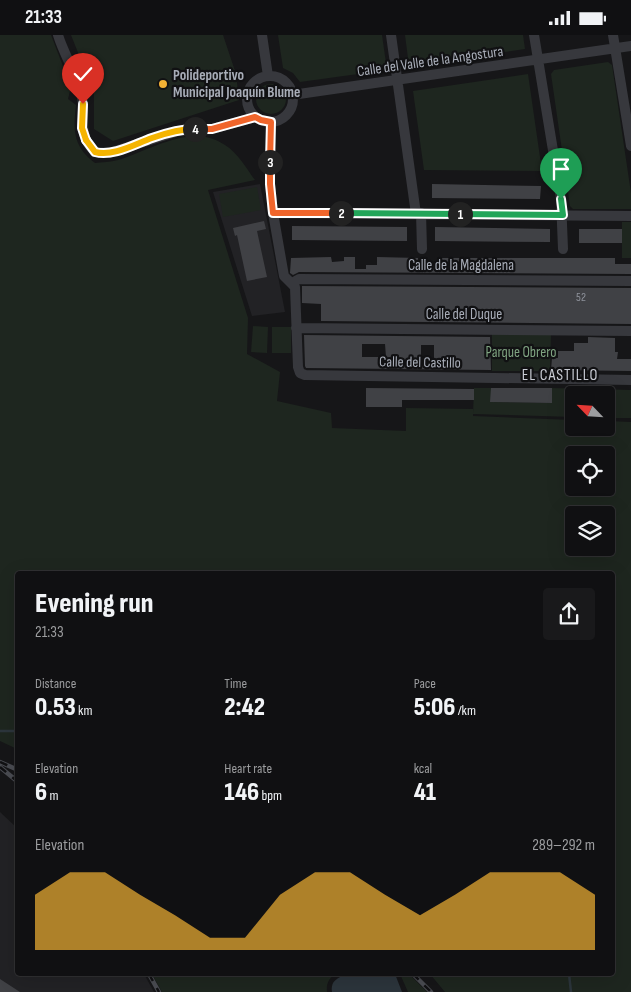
<!DOCTYPE html>
<html lang="en">
<head>
<meta charset="utf-8">
<style>
	:root { --surface:#101012; --page:#19191b; --text:#f1f3f6; --muted:#9c9d9f; --line:#303032; --accent:#f2b134 }
	body { margin:0; font-family:"Sofia Sans Condensed",sans-serif; background:var(--page); color:var(--text); height:100vh; display:flex; flex-direction:column; font-size:19px; white-space:nowrap }
	* { box-sizing:border-box; margin:0 }
	p { font-size:16px; color:var(--muted) }
	.icon { flex:none; width:28px; height:28px; fill:none; stroke:currentColor; stroke-width:2; stroke-linecap:round; stroke-linejoin:round }
	.map { position:relative; flex:1; overflow:hidden }
	.side { position:absolute; left:15px; top:536px; width:600px; height:405px; display:flex; flex-direction:column; background:var(--surface); border-radius:5px; box-shadow:0 5px 20px #0002,0 0 0 1px var(--line) }
	.side>* { flex:none }
	.needle { width:32px; rotate:295deg }
	.controls { position:absolute; left:565px; top:351px; display:grid; gap:10px }
	.controls a { display:grid; place-items:center; width:50px; height:50px; border-radius:5px; background:var(--surface); box-shadow:0 5px 20px #0002,0 0 0 1px var(--line); font-size:25px }
	.pin { position:absolute; display:grid; place-items:center; width:42px; height:42px; color:#fff; margin:-51px -21px; border-radius:50% 50% 50% 0; rotate:-45deg; box-shadow:0 0 5px #0007 }
	.pin .icon { rotate:45deg }
	.km { position:absolute; width:25px; height:25px; margin:-12px; border-radius:50%; background:#222; color:#fff; font-size:14px; line-height:25px; text-align:center }
	.round { display:grid; place-items:center; flex:none; width:52px; height:52px; border-radius:5px; background:var(--page) }
	.overview { display:flex; align-items:center; justify-content:space-between; height:85px; padding:0 20px }
	h1 { font-size:28px; font-weight:800; line-height:38px }
	.figures { display:grid; grid-template-columns:repeat(3,1fr); gap:8px; height:85px; padding:5px 20px }
	.figures div { display:grid; align-content:center }
	.figures b { font-size:25px; font-weight:800 }
	.figures small { font-size:14px; font-weight:400 }
	.figures p { font-size:14px }
	.chart { height:140px; padding:10px 20px }
	.chart p { display:flex; justify-content:space-between }
	.chart svg { width:100%; height:90px; margin-top:5px; fill:var(--accent); opacity:.7 }
	.status { display:flex; justify-content:space-between; align-items:center; height:35px; padding:0 25px; background:var(--surface); direction:ltr }
	.status svg { height:14px; fill:currentColor }
	.map>svg:first-child { display:block }
	.built { fill:#222225 }
	.green { fill:#1e261f; fill-rule:evenodd }
	.water { fill:#2c353c }
	.lines { fill:none; stroke-linecap:round; stroke-linejoin:round }
	.stream { stroke:#2c353c; stroke-width:2.5 }
	.building { fill:#404145; fill-rule:evenodd }
	.minor { stroke:#37383d; stroke-width:10 }
	.rail-casing { stroke:#4a4c52; stroke-width:4.5 }
	.rail { stroke:#111113; stroke-width:2.5; stroke-dasharray:8; stroke-linecap:butt }
	.split-1-casing { stroke:#fff; stroke-width:10 }
	.split-2-casing { stroke:#fff; stroke-width:10 }
	.split-3-casing { stroke:#fff; stroke-width:10 }
	.split-4-casing { stroke:#fff; stroke-width:10 }
	.split-5-casing { stroke:#fff; stroke-width:10 }
	.split-6-casing { stroke:#fff; stroke-width:10 }
	.split-1 { stroke:#22a559; stroke-width:6 }
	.split-2 { stroke:#22a559; stroke-width:6 }
	.split-3 { stroke:#f0652b; stroke-width:6 }
	.split-4 { stroke:#f0652b; stroke-width:6 }
	.split-5 { stroke:#f5b400; stroke-width:6 }
	.split-6 { stroke:#f5b400; stroke-width:6 }
	.poi-dot { fill:#f2b134; stroke:#111113; stroke-width:2 }
	.labels { text-anchor:middle; stroke-width:4.5; stroke-linejoin:round; paint-order:stroke }
	.number-label { font-size:12px; fill:#8e929b }
	.street-label { font-size:15px; fill:#a8adb8; stroke:#111113 }
	.poi-label { font-size:15px; font-weight:bold; fill:#a8adb8; stroke:#111113; text-anchor:start }
	.park-label { font-size:15px; fill:#7fa381; stroke:#111113 }
	.neighbourhood-label { font-size:16px; letter-spacing:1px; fill:#c9ccd4; stroke:#111113 }
</style>
</head>
<body>
<div class="status"><b>21:33</b><svg viewBox="0 0 49 12"><path d="M0 12V9h3v3zM5 12V6h3v6zM10 12V3h3v9zM15 12V0h3v12zM26 1h20v11H26zM47 4h2v5h-2z"/></svg></div>
<div class="map">
<svg width="631" height="957" viewBox="0 0 631 957">
	<rect width="100%" height="100%" fill="#161618"/>
	<path class="built" d="M260,149l25,128 -33,4 -39,-124z
		M0,777l17,16 1,146h126l10,18h-154z"/>
	<path class="green" d="M0,0h51l20,52 -3,12 8,6c-3,25 -3,42 19,58 7,-1 16,-1 23,-3 33,-10 74,-38 107,-15 13,8 21,23 30,35l-47,10 40,128 -1,36 33,18 -3,29 54,12 1,15 74,3v-23l67,1v7l101,4v7h32v-6l25,1v570h-186l-15,-18h182v-400h-594l-1,175 -17,-8zM574,420h32v32h-32zM574,480h32v32h-32z
		M71,0h152l13,39 3,26 -126,41 -19,-12v-36z
		M278,0h104l5,35 -87,12 -7,-9 -10,-5z
		M405,0h118l2,14 -116,17z
		M608,27l4,3 19,128v16h-58l-3,-3 -19,-132 3,-4z
		M528,39l14,97 -118,-1 -11,-79z
		M256 64a15 15 0 1 1 30 0a15 15 0 1 1-30 0Z
		M257,152l4,23 -38,7 -4,-23z
		M622,187h9v36h-9z
		M253,291l15,1 -1,26 -16,-1z
		M272,292h19v26h-19z
		M492,298l59,1 -1,37h-58z
		M474,353h17v14l60,1 1,-15 79,2v28h-25v-23h-32v22l-101,-3z
		M152,939h184c-7,3 -10,10 -9,18h-165z
		M400,939h9l18,18h-19z"/>
	<path class="water" d="M349,939h46l7,18h-70c-2,-12 7,-15 17,-18z"/>
	<g class="lines">
		<path class="stream" d="M0,696h14l4,2
			M569,939l2,18"/>
	</g>
	<path class="building" d="M432,149l109,2 -1,13 -108,-1z
		M264,186l2,8 -9,2 10,46 -20,4 -10,-46 -2,1 -2,-8z
		M292,191l115,1v14l-115,-1z
		M435,192l115,2v13l-115,-1z
		M579,194h43v14h-43z
		M331,222l1,5 12,-1v-4h11v12h11v-4h11v-8l41,1v4h8v2l16,1v-7h173v6h16v10l-332,-2 -6,3 -3,-2 1,-15z
		M302,251l329,2v36l-310,-3v-17l-19,-1z
		M304,300l186,2 1,33 -185,-2 -1,-2zM362,309h23l1,13h-24zM421,310h13v13h-13z
		M588,302l27,1v14h3l-1,7h14v12l-80,-1 1,-12h6v-7h16v-8h14z
		M366,353l108,1v11h-72v7h-36z
		M491,353h61v15l-62,-1z
		M0,944l20,13h-20z"/>
	<g class="lines">
		<path class="minor" d="M58,0c7,23 23,45 25,70 1,19 -4,32 12,47l14,1 69,-22 34,-2 43,-12
			M262,0l6,41
			M391,0l25,179
			M534,0l27,164 2,50
			M613,0l18,111
			M247 64a23 23 0 1 1 46 0a23 23 0 1 1-46 0Z
			M292,60l339,-49
			M271,87l-1,62 3,29 11,63 11,11 3,80 2,6 5,2 326,5
			M273,178l358,3
			M421,178l1,36
			M292,248l7,-4 332,2
			M296,293l335,3"/>
		<g class="rail-casing">
			<path id="rail" d="M0,727l18,8
				M0,732l18,15
				M149,939l10,18
				M413,939l18,18"/>
		</g>
		<use href="#rail" class="rail"/>
	</g>
	<g class="lines">
		<g class="split-1-casing">
			<path id="split-1" d="M460,179l103,1 -2,-16"/>
		</g>
		<g class="split-2-casing">
			<path id="split-2" d="M341,178l119,1"/>
		</g>
		<g class="split-3-casing">
			<path id="split-3" d="M270,127v22l3,29h68"/>
		</g>
		<g class="split-4-casing">
			<path id="split-4" d="M195,94h17l43,-12 6,3 10,2 -1,40"/>
		</g>
		<g class="split-5-casing">
			<path id="split-5" d="M86,105l9,12c18,5 40,-8 57,-14 14,-5 29,-9 43,-9"/>
		</g>
		<g class="split-6-casing">
			<path id="split-6" d="M83,69l-1,24 4,12"/>
		</g>
		<use href="#split-1" class="split-1"/>
		<use href="#split-2" class="split-2"/>
		<use href="#split-3" class="split-3"/>
		<use href="#split-4" class="split-4"/>
		<use href="#split-5" class="split-5"/>
		<use href="#split-6" class="split-6"/>
	</g>
	<circle class="poi-dot" cx="163" cy="49" r="5"/>
	<g class="labels">
		<g class="number-label">
			<text x="581" y="266">52</text>
		</g>
		<g class="street-label">
			<text transform="translate(430 26) rotate(-8)" y="5">Calle del Valle de la Angostura</text>
			<text x="461" y="235">Calle de la Magdalena</text>
			<text x="464" y="284">Calle del Duque</text>
			<text transform="translate(420 327) rotate(1)" y="5">Calle del Castillo</text>
		</g>
		<g class="poi-label">
			<text x="173" y="45">Polideportivo<tspan x="173" dy="17">Municipal Joaquín Blume</tspan></text>
		</g>
		<g class="park-label">
			<text x="521" y="322">Parque Obrero</text>
		</g>
		<g class="neighbourhood-label">
			<text x="560" y="345">EL CASTILLO</text>
		</g>
	</g>
</svg>
<div class="controls">
<a><svg class="needle" viewBox="-14 -14 28 28"><path d="M0-13l5 13h-10z" fill="#e53935"/><path d="M0 13l5-13h-10z" fill="#9c9d9f"/></svg></a>
<a><svg class="icon" aria-label="locate" viewBox="0 0 24 24"><circle cx="12" cy="12" r="6"/><path d="M12 2v4M12 18v4M2 12h4M18 12h4"/></svg></a>
<a><svg class="icon" aria-label="layers" viewBox="0 0 24 24"><path d="M12 4l9 5-9 5-9-5zM3 14l9 5 9-5"/></svg></a>
</div>
<div class="pin" style="left:561px;top:164px;background:#1e9e55"><svg class="icon" aria-label="arrive" viewBox="0 0 24 24"><path d="M6 21V4h12l-3 4 3 4H6"/></svg></div>
<div class="pin" style="left:83px;top:69px;background:#d93025"><svg class="icon" aria-label="check" viewBox="0 0 24 24"><path d="M5 12l5 5 9-10"/></svg></div>
<b class="km" style="left:460px;top:179px">1</b>
<b class="km" style="left:341px;top:178px">2</b>
<b class="km" style="left:270px;top:127px">3</b>
<b class="km" style="left:195px;top:94px">4</b>
<section class="side">
<div class="overview"><div><h1>Evening run</h1><p>21:33</p></div><a class="round"><svg class="icon" aria-label="share" viewBox="0 0 24 24"><path d="M12 15V3M7 8l5-5 5 5M5 13v7h14v-7"/></svg></a></div>
<div class="figures">
<div><p>Distance</p><b>0.53<small> km</small></b></div>
<div><p>Time</p><b>2:42</b></div>
<div><p>Pace</p><b>5:06<small> /km</small></b></div>
</div>
<div class="figures">
<div><p>Elevation</p><b>6<small> m</small></b></div>
<div><p>Heart rate</p><b>146<small> bpm</small></b></div>
<div><p>kcal</p><b>41</b></div>
</div>
<div class="chart"><p><span>Elevation</span>289–292 m</p>
<svg viewBox="0 0 160 44" preserveAspectRatio="none"><path d="M0 44V17L10 6L20 6L30 17L40 27L50 38L60 38L70 17L80 6L90 6L100 17L110 27L120 17L130 6L140 6L150 6L160 17V44z"/></svg>
</div>
</section>
</div>
</body>
</html>
